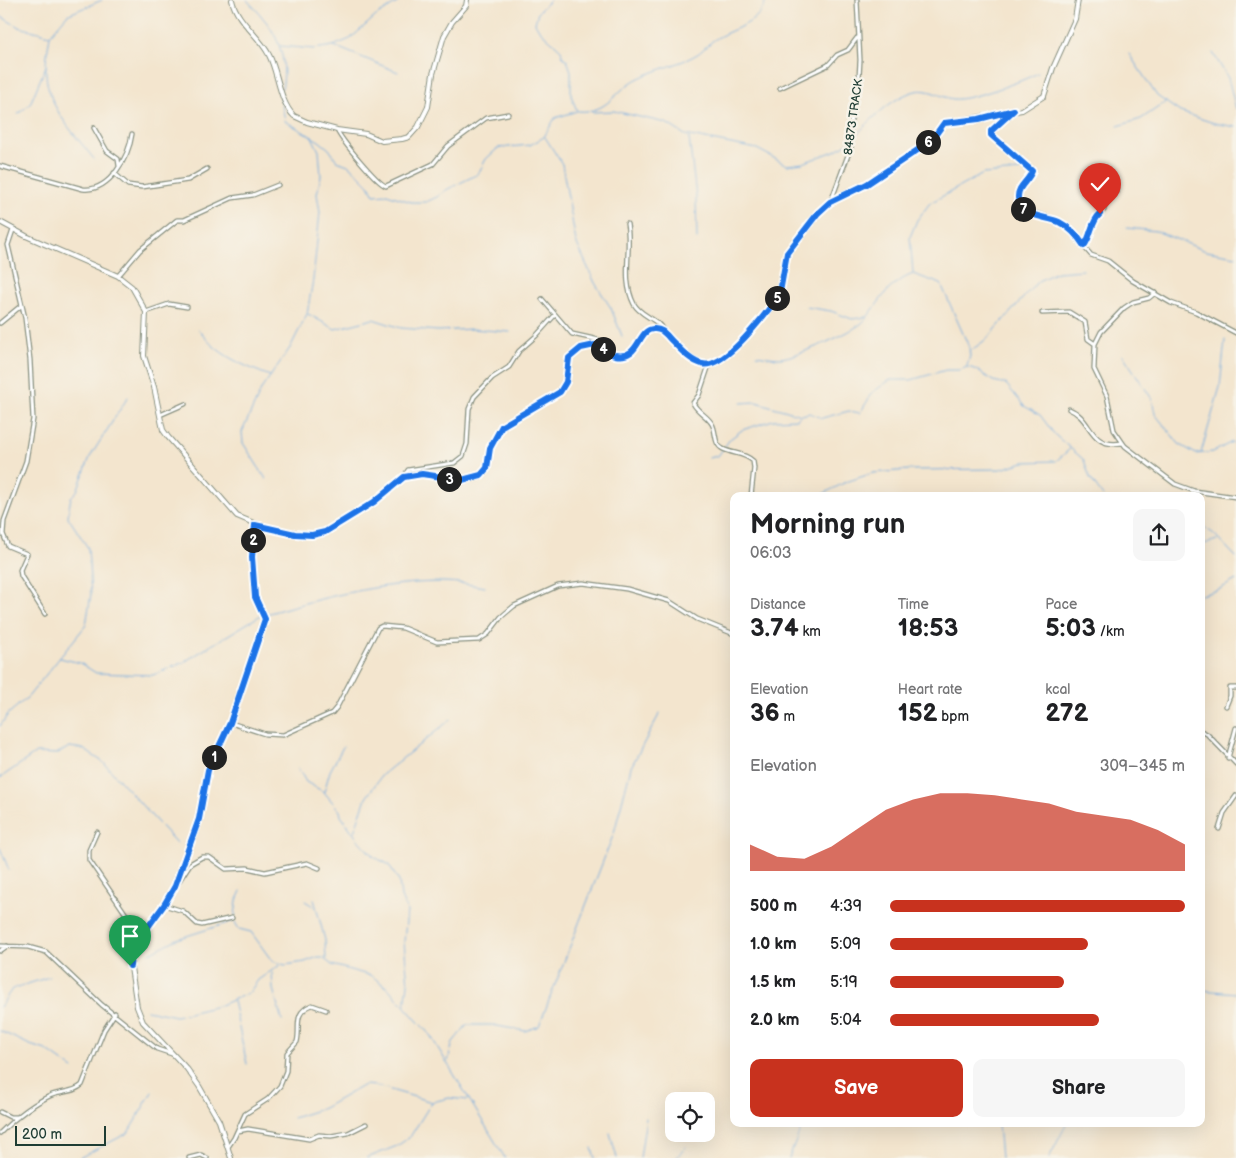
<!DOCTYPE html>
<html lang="en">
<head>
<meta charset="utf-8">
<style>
	:root { --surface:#fff; --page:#f6f6f6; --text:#202124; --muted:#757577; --accent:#c8321e }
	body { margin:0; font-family:"Balsamiq Sans",sans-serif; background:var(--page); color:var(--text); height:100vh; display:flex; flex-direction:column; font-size:19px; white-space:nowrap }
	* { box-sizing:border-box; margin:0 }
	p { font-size:16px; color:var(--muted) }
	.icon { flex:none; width:28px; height:28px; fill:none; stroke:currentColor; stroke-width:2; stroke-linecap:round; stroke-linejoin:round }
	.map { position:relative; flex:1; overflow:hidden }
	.sheet { position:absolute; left:730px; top:492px; width:475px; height:635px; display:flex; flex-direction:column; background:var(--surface); border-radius:10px; box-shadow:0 5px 20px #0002 }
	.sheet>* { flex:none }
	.tools { position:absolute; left:665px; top:1092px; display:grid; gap:10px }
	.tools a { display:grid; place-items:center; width:50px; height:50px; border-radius:10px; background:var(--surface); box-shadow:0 5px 20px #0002; font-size:25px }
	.scale { position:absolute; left:15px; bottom:12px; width:91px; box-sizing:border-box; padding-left:5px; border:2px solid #1f3d34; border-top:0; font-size:14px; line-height:18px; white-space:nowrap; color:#1f3d34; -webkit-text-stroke:4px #f7f3e8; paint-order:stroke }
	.pin { position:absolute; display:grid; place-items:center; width:42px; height:42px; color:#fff; margin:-51px -21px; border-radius:50% 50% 50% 0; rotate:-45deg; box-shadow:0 0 5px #0007 }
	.pin .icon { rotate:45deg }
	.km { position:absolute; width:25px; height:25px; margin:-12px; border-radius:50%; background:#222; color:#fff; font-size:14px; line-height:25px; text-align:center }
	.round { display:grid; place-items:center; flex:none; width:52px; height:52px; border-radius:10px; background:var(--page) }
	.headline { display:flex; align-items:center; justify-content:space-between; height:85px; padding:0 20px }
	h1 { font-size:28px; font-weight:700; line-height:38px }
	.metrics { display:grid; grid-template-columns:repeat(3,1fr); gap:8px; height:85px; padding:5px 20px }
	.metrics div { display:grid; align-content:center }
	.metrics b { font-size:25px; font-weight:700 }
	.metrics small { font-size:14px; font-weight:400 }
	.metrics p { font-size:14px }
	.chart { height:140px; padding:10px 20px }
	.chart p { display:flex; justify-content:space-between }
	.chart svg { width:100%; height:90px; margin-top:5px; fill:var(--accent); opacity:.7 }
	.cta { display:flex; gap:10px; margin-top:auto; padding:10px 20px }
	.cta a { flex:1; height:58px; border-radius:10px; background:var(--accent); color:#fff; font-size:20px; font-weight:700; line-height:58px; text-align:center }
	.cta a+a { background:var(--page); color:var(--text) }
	ul { padding:0 20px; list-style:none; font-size:16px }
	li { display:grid; grid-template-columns:80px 60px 1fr; align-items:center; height:38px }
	li i { height:12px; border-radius:6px; background:var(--accent) }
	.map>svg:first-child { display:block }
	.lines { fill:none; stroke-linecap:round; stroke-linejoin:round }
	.stream { stroke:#6da8de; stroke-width:1 }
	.minor-casing { stroke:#899181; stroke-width:5.5 }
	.tertiary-casing { stroke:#899181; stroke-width:6 }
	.minor { stroke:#fff; stroke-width:3 }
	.tertiary { stroke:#fff; stroke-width:4 }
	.route-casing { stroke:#fff; stroke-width:10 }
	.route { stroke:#1a73e8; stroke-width:6 }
	.labels { text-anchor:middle; stroke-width:5; stroke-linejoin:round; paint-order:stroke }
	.street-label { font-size:12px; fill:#1f3d34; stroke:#f7f3e8 }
</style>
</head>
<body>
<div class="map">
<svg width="1236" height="1158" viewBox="0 0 1236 1158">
	<rect width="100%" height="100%" fill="#f7f3e8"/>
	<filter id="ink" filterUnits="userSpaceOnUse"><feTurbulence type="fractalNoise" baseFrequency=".02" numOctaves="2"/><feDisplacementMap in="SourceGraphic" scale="10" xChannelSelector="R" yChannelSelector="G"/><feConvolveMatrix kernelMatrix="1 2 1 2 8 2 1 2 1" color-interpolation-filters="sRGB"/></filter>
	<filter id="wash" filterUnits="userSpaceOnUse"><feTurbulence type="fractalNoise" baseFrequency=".0096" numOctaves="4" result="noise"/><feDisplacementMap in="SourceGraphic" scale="20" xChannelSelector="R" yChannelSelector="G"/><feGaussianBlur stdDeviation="1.12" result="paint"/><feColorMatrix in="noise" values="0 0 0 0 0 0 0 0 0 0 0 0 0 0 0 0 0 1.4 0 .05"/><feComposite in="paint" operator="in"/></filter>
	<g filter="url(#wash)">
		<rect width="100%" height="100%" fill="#f3e5ce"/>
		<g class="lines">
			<path class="stream" d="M247,0c5,6 11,11 16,18 16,18 25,46 19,70
				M0,16l19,11 31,8 17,-20 35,-15
				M50,35c-1,10 -4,20 -4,31 -2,38 26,65 48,93
				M280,46l34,3 19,-3 17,-7 26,-23 24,-15
				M334,46l64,26
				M1213,53l15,25 8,31
				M1129,54l28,42 23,16 34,11 22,4
				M280,94l5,27 34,20 10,8 8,12 11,4 10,9 11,11 5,10 13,-1 24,8h15l11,-5 9,-7 32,-16 8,-15 12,-11 32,-3 14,-8 11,-19 22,-7 -6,-16v-24l-4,-11 -4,-3 -2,-7 -22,-20 -4,-7 3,-11 12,-12
				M578,111c31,3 36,-21 61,-33 16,-8 45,-15 60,-25 6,-5 11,-11 18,-15 19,-11 43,-14 49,-38
				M592,112l22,-1 52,12 19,12 72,14 30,16 16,-2 34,-13 12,-8
				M18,114l12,-10 16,-38
				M1118,126l23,-7 25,-17
				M545,137l17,27 14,78 19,41 16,25 11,28
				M689,138l7,58 1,43
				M852,140c15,-17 41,-44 64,-49 12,-3 25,6 37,8 16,2 70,-18 85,-26
				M1127,228l29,3 50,20 30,5
				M913,273l-3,-36 7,-17 13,-17 53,-29 37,-3
				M806,307l25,4 21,8 14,-2
				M308,314l27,15 38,-10 28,9 37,3 34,-2 38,3
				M199,330c16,24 45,36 71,46
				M969,352l19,-14 50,-57 19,-9 26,-2
				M757,355c7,1 15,3 23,3 14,0 76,-27 84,-37 18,-21 22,-36 49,-47l28,10 28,63 1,9 -3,10
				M1123,355l29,44 3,15 24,30 17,10 17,-2 19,-10 4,3
				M741,403l15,-1 45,13
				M1201,453l19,-66 5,-47
				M709,458l9,-2 12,-17 12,-9 31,-10 24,-1 4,-4 9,-2 12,5 27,-7 11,2 13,-21 17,-12h21l35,-10h14l7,-3 8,2 18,12 13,3 18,22 16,9 15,20 29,25 6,18 13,18
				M266,479l-23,-36 -1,-11 20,-44 28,-40 17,-34 6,-34 7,-68 -3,-18 4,-18 -2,-25 -7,-14
				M819,496l27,-14 27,-9 36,-3 92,-1 23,-7 32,-1 14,-12
				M1201,525l13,9 22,23
				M1201,545l16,-5
				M1201,595l17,-5 18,-10
				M266,614c58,-17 117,-32 177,-32 14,0 29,3 42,5
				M60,658l20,5 16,10 57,2 31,-13 77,-47
				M0,726l8,-12 20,-17 58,-72 5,-31 -3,-46 -20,-31 1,-9 2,-11 6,-6 13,-34 38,-60
				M343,747l-13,24 -6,21 16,19 1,5 18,25 15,16 14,7 11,17 2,16 6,14 -3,31 4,42 -3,21
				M298,768l8,14 18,10
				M0,778l36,-25 20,1 14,-7 13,2 20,13 75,83
				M354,832l12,-34 16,-23 68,-55
				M0,848l9,22
				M314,899l11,41 1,19
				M305,901l8,5
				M235,916l2,-16 4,-9
				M150,953l27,-14 57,-18 5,8 12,3 21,29 13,4 20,-3 10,-4h8l9,7 40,11 17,13 41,46 75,123
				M272,973l1,16 9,31
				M1201,990l35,3
				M233,1001l14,63
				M0,1007l12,-18 37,-12
				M147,1010l29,6 42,-10 31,-13 9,-13 22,-15
				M0,1031l30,14 16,5 27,19
				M448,1061l5,-19 14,-17h25l33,6 14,-5 75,-193 17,-66 29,-54
				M293,1118l31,-10 40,-23 13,1 55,16 17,-4 19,2
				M998,1124l3,34
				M610,1133l7,25
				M592,1148l3,10
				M79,1158l49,-25 24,-41
				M367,1158l30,-12 13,-9 22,-35
				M640,1158l6,-40
				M676,1158l10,-11
				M789,1158l14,-34
				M1049,1158l17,-33"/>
		</g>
	</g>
	<g filter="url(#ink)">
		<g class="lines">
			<g class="minor-casing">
				<path id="minor" d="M780,88l48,-23 9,-10 11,-5 9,-12
					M1012,113l-21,18v4c8,10 37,29 41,36l-14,22 1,11 5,6 24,7 18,9 25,29 17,6 25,20 38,22 25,9 40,21
					M94,128l13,23 11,8 1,7
					M337,130c4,10 41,54 49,56l47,-22 15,-18 38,-28 22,-4
					M0,166l83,23c27,3 46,-33 49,-55
					M114,173l14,12 14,2 46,-7 19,-11
					M831,201l20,-54 -1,-22 9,-47 1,-18 -3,-60
					M627,224c5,26 -6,55 7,80 7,13 25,14 30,29
					M13,230l-5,15 17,73 5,42 3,59 -7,42 -22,60 -1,13 5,12 19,8 -7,16 1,6 24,38
					M1084,246l5,-8 6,-18 9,-10 3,-12 10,-6
					M118,276l22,-26 37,-30h7l48,-22 21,-3 25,-10
					M1155,293l-6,5 -16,4 -9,6 -23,24 -6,12 -1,25 13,27 7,34 11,16 50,38 19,7 42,6
					M542,299l30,35 27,6 6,10
					M146,312l23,-8 18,3
					M1042,313l27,-1 16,10 3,17 7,5
					M0,323l22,-18
					M709,365l-10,30 -6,8c5,10 14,12 19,21 5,8 1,20 11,25 10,5 22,4 30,12l1,7 -3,28
					M1069,409c24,9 19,40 53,34
					M160,415l25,-11
					M404,477l4,-7 46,-7 9,-7 4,-12 2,-35 5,-12 18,-19 17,-11 10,-16 17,-15 19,-21
					M1226,706l4,-10v-8h6
					M231,723l34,11 18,1 49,-22 5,-6 41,-79 4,-2 21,2 34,14 42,-2 9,-6 13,-17 13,-11 44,-20 25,-3 44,6 42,12 28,18 37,15
					M1201,731l6,3 29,30
					M1228,758l8,-30
					M1219,829l5,-16 12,-17
					M97,832l-8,18v10l45,66 3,15
					M177,884l13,-20 12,-7h7l17,12 21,-1 18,4 42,-9 12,5
					M164,905l19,6 14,13 5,1 30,-7
					M0,946l28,1 18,5 56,53 55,44 15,5
					M0,951l7,-5
					M0,1112l10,5h8
					M238,1131l10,-2 61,10 10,-4 12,1 17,-3 18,-9
					M0,1133c14,-14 34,-30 52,-38 10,-4 21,-2 30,-10l22,-55 11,-17
					M228,1147l6,-9 11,-24 23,-15 12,-13 6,-15 1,-18 10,-11c4,-15 -5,-29 15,-37l14,5
					M189,1158l12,-3 6,3"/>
			</g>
			<g class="tertiary-casing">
				<path id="tertiary" d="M232,0c5,22 27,35 37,55 9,17 10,46 25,61l13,6 30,8 29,4 16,7 20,-2 7,-2 9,-10 10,-20 5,-33 11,-38 8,-14 14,-16 1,-6
					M0,222l26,14 92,40 14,11 14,25 -2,44 10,31 9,43 5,7 69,79 31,13 44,6 13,-3 49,-30 30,-25 18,-3 40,6 19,-5 6,-7 3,-20 12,-22 58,-34 6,-10 3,-24 12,-10 14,-3c6,3 14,9 20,10 25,5 22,-25 38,-26 9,-1 16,8 22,14 7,7 16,19 27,21 21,6 61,-47 73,-63l4,-9 8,-39 31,-40 12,-11 37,-18 64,-43 13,-18 78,-13 22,-14 9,-28 22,-49 3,-19
					M231,1158l-12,-37 -20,-35 -12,-17 -44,-47 -6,-15 -7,-46 9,-23 25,-33 11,-19 24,-67 9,-50 23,-46 34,-104 -10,-22 -3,-30 3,-42"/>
			</g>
			<use href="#minor" class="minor"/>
			<use href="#tertiary" class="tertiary"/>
		</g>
	</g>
	<g class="lines" filter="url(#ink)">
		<g class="route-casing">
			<path id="route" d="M130,966l1,-11 6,-13 27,-37 11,-19 24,-67 9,-49 22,-47 35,-104 -10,-22 -3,-40 3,-32 40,9 17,1 13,-3 49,-30 30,-25 18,-3 40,6 19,-5 6,-7 3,-20 12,-22 58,-34 6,-10 3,-24 12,-10 14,-3c6,3 14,9 20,10 25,5 22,-25 38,-26 9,-1 13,6 19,12 8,8 18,20 30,23 21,6 61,-47 73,-63l5,-9 7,-39 31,-40 12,-11 37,-18 64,-43 13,-18 35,-4 35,-9 -23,21v4l41,36c-3,10 -15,15 -14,27 0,19 28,18 41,24 10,5 19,14 25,24 8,-10 6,-23 16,-32"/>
		</g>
		<use href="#route" class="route"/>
	</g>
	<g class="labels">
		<g class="street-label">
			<text transform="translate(853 117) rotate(-82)" y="4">84873 TRACK</text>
		</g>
	</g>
</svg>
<div class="tools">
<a><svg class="icon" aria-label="locate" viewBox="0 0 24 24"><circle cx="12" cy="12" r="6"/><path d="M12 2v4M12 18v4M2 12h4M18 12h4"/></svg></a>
</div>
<div class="scale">200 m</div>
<div class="pin" style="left:130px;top:966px;background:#1e9e55"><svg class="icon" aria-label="arrive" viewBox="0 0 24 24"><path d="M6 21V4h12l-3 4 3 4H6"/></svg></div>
<div class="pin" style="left:1100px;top:214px;background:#d93025"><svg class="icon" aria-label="check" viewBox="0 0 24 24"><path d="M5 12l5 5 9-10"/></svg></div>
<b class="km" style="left:214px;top:757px">1</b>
<b class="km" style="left:253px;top:540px">2</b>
<b class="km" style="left:449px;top:479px">3</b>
<b class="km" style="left:603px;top:349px">4</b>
<b class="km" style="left:777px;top:298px">5</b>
<b class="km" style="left:928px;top:142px">6</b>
<b class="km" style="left:1023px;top:209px">7</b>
<section class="sheet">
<div class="headline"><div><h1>Morning run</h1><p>06:03</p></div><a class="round"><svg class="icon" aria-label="share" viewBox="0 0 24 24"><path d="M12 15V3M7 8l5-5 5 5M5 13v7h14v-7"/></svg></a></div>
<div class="metrics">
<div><p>Distance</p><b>3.74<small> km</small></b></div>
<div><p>Time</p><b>18:53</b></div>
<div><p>Pace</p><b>5:03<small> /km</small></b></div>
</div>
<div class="metrics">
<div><p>Elevation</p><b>36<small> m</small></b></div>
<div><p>Heart rate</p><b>152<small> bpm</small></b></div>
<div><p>kcal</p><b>272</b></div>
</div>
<div class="chart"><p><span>Elevation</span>309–345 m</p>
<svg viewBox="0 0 160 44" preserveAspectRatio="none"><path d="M0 44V31L10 37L20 38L30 32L40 23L50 14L60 9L70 6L80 6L90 7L100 9L110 11L120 15L130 17L140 19L150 24L160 31V44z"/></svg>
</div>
<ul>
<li><b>500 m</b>4:39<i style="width:100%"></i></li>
<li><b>1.0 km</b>5:09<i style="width:67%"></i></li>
<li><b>1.5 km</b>5:19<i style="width:59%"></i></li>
<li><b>2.0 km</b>5:04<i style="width:71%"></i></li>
</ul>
<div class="cta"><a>Save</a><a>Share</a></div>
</section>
</div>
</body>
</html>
